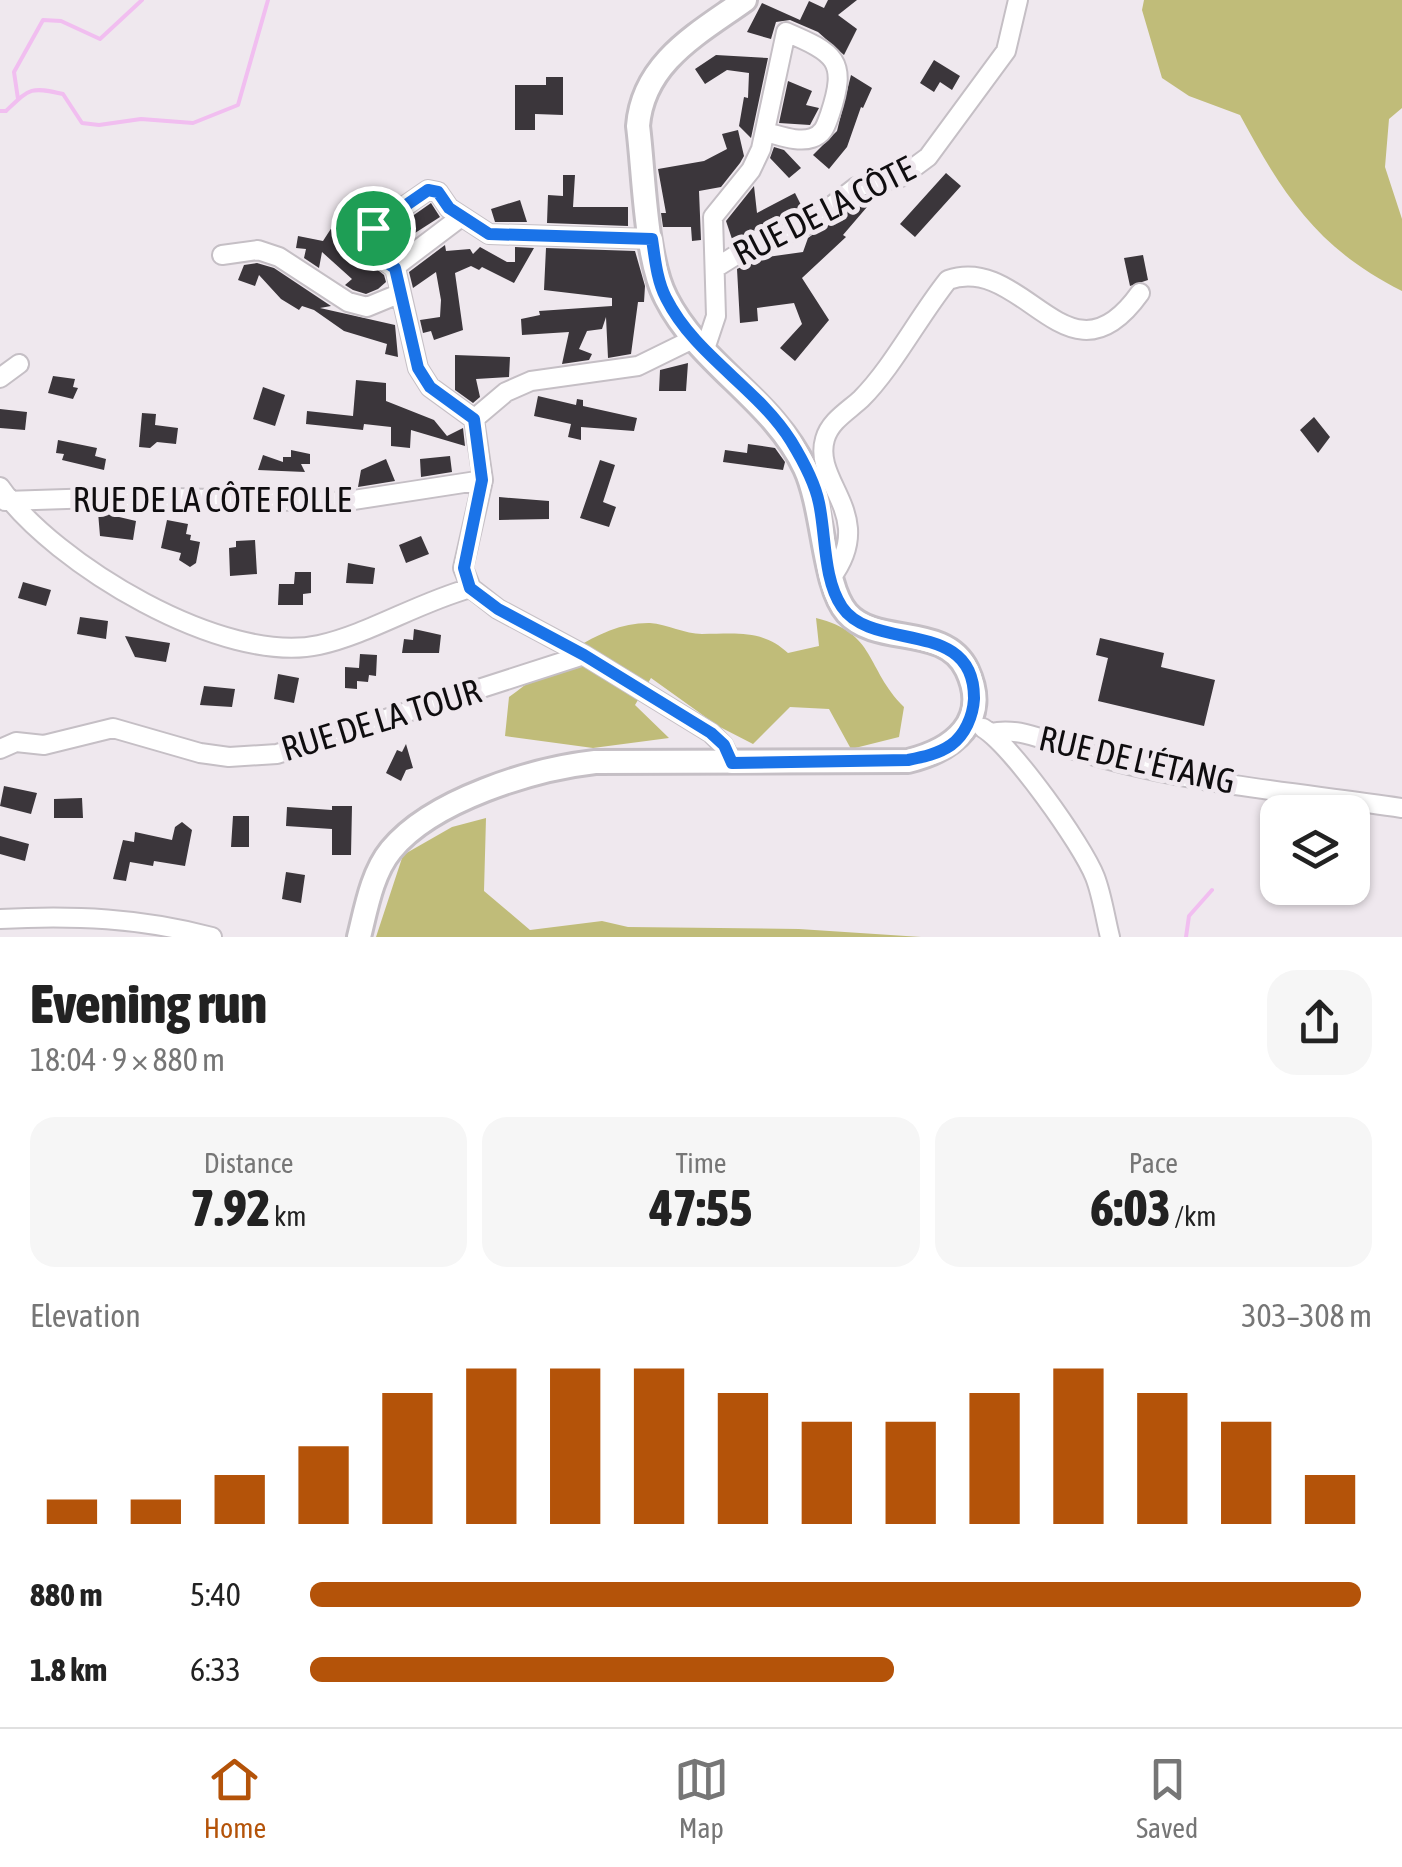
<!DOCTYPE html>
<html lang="en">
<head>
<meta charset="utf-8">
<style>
	:root { --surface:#fff; --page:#f6f6f6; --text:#222; --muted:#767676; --line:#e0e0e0; --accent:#b45309 }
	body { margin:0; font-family:"Asap Condensed",sans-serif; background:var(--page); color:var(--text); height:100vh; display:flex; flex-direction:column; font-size:38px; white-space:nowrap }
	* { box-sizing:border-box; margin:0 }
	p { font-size:32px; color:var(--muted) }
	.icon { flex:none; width:55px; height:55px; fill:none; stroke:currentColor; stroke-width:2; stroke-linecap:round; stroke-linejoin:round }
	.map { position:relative; height:937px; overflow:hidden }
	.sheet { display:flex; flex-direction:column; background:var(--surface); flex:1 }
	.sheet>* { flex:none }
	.buttons { position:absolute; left:1260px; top:795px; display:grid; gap:20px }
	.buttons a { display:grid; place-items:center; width:110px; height:110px; border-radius:20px; background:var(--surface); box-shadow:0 2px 8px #0004; font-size:50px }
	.pin { position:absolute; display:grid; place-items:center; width:85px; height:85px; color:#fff; margin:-42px; border:5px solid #fff; border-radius:50%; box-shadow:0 2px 10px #0007 }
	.round { display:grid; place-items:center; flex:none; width:105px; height:105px; border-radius:30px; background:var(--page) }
	.head { display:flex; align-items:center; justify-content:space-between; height:170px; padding:0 30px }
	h1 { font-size:55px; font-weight:800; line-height:75px }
	.figures { display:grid; grid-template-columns:repeat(3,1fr); gap:15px; height:170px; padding:10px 30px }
	.figures div { display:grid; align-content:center; border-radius:25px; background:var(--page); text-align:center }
	.figures b { font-size:50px; font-weight:800 }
	.figures small { font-size:28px; font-weight:400 }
	.figures p { font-size:28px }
	.chart { height:280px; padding:20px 30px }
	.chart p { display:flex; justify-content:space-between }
	.chart svg { width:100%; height:180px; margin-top:10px; stroke:var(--accent); stroke-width:6 }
	ul { padding:0 30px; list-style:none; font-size:32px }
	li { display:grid; grid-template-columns:160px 120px 1fr; align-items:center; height:75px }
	li i { height:25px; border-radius:12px; background:var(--accent) }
	.menu { display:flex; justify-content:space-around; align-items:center; height:140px; border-top:2px solid var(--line); background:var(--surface); font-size:28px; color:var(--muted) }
	.menu a { display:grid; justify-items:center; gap:5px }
	.menu .active { color:var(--accent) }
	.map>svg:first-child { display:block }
	.forest { fill:#c0bc79 }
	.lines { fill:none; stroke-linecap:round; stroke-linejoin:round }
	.stream { stroke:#f1bef0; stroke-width:4 }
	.building { fill:#3b363b }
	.street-casing { stroke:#c5bfc5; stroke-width:22 }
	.secondary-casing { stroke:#c5bfc5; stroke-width:28 }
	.street { stroke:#fff; stroke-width:18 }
	.secondary { stroke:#fff; stroke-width:22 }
	.route-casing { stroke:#fff; stroke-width:20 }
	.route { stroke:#1a73e8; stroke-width:12 }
	.labels { text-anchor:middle; stroke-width:10; stroke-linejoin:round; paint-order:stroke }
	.street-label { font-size:35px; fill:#0f0d0f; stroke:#efe8ee }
</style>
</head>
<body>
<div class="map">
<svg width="1402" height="937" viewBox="0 0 1402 937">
	<rect width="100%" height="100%" fill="#efe8ee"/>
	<path class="forest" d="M1144,0h258v108l-13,11 -4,48 17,52v72c-84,-42 -119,-96 -162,-176l-51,-19 -27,-18 -20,-68z
		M816,618c61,15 49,50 88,89l-5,30 -48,12 -22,-40 -39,-2 -37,37 -35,-18 -67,-48 -16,27 34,33 -76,10 -88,-12 4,-39c41,-29 87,-75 141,-74 17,1 35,11 52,11 34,0 60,-5 86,19l31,-7z
		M486,818l-2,73 46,39 72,-9 26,6 171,2 122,8h-545l27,-82 49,-28z"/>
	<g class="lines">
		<path class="stream" d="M18,99l-4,-27 29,-52 18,1 39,18 42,-39
			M0,111h6c23,-22 24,-25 57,-17l19,29 17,2 42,-6 52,4 45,-18 30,-105
			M1186,937l3,-21 23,-26"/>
	</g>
	<path class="building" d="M828,0h29l-19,15 19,14 -13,26 -26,-23 -28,-12 -14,2 -5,17 -24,-7 15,-29 38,17 9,-19 15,7z
		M716,55l52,3 -17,80 -12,-12 5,-29 4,1 1,-25 -22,-3 -22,14 -10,-15z
		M934,60l26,16 -8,14 -12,-8 -6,10 -14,-9z
		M851,75l21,13 -9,20 -2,-1 -14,40 -18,22 -16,-14 24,-24z
		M546,77h17v38l-28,-1v16h-20v-45h31z
		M788,81l24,10 -6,14 13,3 -9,17 -31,-2z
		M738,130l6,26 -4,7 -19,24 -22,4 2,49 -9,1 -1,-14h-28l-2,-14h5l-8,-44 46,-8 23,-12 -5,-15z
		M774,147l10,3 17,18 -12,10 -19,-20z
		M946,173l15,13 -46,51 -15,-13z
		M563,175h12l-2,32h55v19l-81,-3 1,-28 15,1z
		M754,186l3,27 38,-20 8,16 -70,33 -7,-21z
		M861,199l6,8 -24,28 3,2 -44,41 27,42 -34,41 -15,-13 22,-24 -8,-21 -37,5 1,13 -18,2 -3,-54 23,-11 43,-6 5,-14z
		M520,200l7,22h-32l-4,-13z
		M431,203l9,14 -50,32 -6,-13z
		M334,224l24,11 11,28 15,12 2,7 -8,7 -12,5 -13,-4 -8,-5 7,-6 -30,-27 -3,16 -15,-10 2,-9 -10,-1 2,-12 25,5z
		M445,245l1,6 24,-2 3,5 7,-7 27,15h8v-15l19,1 -20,35 -32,-16 -3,3 -8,-4 -16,7 8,57 -29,10 -3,-9 -8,2 -3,-13 20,-3 1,-17 -5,-28 -23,16 -4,-16z
		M546,248l89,3 10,35 -1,16h-6l-7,52 -23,4 -2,-41 -4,12 -15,2 -8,18 13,5 -3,6 -27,4 7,-32 -47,3 -1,-16 19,-4 -1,-4 73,-5v-8l-68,-8z
		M1143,255l5,25 -18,6 -6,-28z
		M257,263l17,5 57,38 -11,2 75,17 3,32 -13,-3 2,-10 -43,-13 -30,-21 -12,-4 -3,4 -18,-11 -22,-24 -4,11 -17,-6 6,-15z
		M455,355l55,2 -1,20 -33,2 4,18 -7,6 -18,-13z
		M688,363l-2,28h-27l1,-21z
		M53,376l22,3 -2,8 5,1 -5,11 -25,-6z
		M356,380l30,3v18l48,19 13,16 16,-8 2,18 -54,-16 -1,18 -19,-2v-19l-27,-3 -1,6 -57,-6 1,-13 46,5z
		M263,387l22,8 -10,31 -22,-7z
		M538,396l38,9 1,-6 6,1v6l54,12 -3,13 -53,-4v13l-13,-3 3,-13 -37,-8z
		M0,409l27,3 -2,18 -25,-2z
		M142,413l14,1 -1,11 23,3 -2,16 -19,-2 -7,6 -11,-1z
		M1314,417l16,20 -12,16 -18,-23z
		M58,440l39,8 -2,8 11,3 -2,11 -42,-10 2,-6 -8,-1z
		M748,444l27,4 10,14 -2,8 -60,-8 2,-12 22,3z
		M291,450l19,4v10h-9l4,8 -47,-2 5,-15 20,7v-5h8z
		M450,456l2,16 -31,5 -1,-18z
		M386,459l9,22 -37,6 3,-17z
		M600,460l15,5 -12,37 13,5 -7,20 -29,-9z
		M499,497l50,4v18l-50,1z
		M98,512l38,9 -3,19 -33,-4z
		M167,520l21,4 -2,10 5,1 -1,5 10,2 -4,21 -6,4 -11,-7 2,-7 -20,-5z
		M421,536l8,18 -23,9 -7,-18z
		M255,540l2,34 -27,2 -1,-28 7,-1v-6z
		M348,563l27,5 -2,16 -27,-1z
		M295,572h16v21l-8,1v11h-25l1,-21h15z
		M23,582l28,8 -5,16 -28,-8z
		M80,617l28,4 -2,18 -29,-5z
		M414,629l27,6 -2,18h-37l2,-14 9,1z
		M125,636l45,7 -4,19 -31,-5z
		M1100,638l64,15 -3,14 54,13 -11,46 -106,-25 10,-43 -12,-3z
		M360,654l17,1 -1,21 -7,-1 -1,7 -11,-1v8l-12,-1v-21l14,1z
		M278,674l21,4 -5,25 -20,-4z
		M204,686l31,3 -3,18 -32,-2z
		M406,744l7,24 -7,2 -5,11 -15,-8 11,-23 5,2z
		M4,786l33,7 -6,21 -31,-8z
		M82,798l1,20h-29v-19z
		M332,806h20l-1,49h-19v-26l-46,-3 1,-19 45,3z
		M233,816h16v31h-18z
		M182,822l10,8 -7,36 -31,-5 -1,5 -23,-4 -4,19 -13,-2 10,-39 11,2 1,-10 37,8 3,-13z
		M0,836l29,8 -4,17 -25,-7z
		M286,872l19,3 -4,28 -19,-4z"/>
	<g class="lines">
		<g class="street-casing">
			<path id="street" d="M461,217l-66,50 23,101 12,19 44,32 32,-27 25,-11 107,-15 55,-27
				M222,255l36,-5 21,7 69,45 19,5 34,-14
				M395,267l-15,-9 -10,-21 3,-9 55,-38 10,2 11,16 40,26 163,5
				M717,267l24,-15 66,-27 49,-38 45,-10 27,-20 78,-106 12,-51
				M705,349l11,-33 -3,-99 38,-47 10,-21 25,-117c49,21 62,28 44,82 -4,11 -6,20 -18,24 -14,5 -33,-3 -47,-6
				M0,378l19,-14
				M474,419l9,61 -20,88 8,20 27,21 86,46 127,78 12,12 9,18
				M0,487c54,77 224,179 319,158 50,-11 100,-43 152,-57
				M5,501l123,-4 213,5 142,-22
				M831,578c47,-63 -19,-95 -6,-139 5,-18 23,-28 36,-40 32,-32 58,-83 87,-119 77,-27 120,114 192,13
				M983,728c29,18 99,116 112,149 7,18 10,40 15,60
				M991,733c30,-7 62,11 90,19 104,32 214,40 321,56
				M0,749l16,-7 28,3 69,-17 87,25 29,4 48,-3 307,-99
				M0,919c73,-4 142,-1 212,18"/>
		</g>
		<g class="secondary-casing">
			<path id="secondary" d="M359,937c7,-28 13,-64 32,-87 41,-50 142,-81 204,-88l313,-1c45,-11 83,-40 59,-91 -22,-47 -90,-23 -120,-57 -24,-27 -23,-104 -42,-145 -32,-68 -105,-103 -139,-170 -21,-40 -22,-125 -28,-172 5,-64 61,-93 107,-126"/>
		</g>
		<use href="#street" class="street"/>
		<use href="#secondary" class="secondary"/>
	</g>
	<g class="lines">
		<g class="route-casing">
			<path id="route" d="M428,190l10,2 11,16 40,26 163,5c3,20 5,42 14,59 29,58 91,89 125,143 11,18 24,42 28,62 7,32 4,76 23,104 31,46 133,10 132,92 -1,17 -9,36 -23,46 -13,9 -28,12 -43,15l-176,3 -8,-18 -13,-12 -127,-78 -86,-46 -28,-21 -6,-20 18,-88 -8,-61 -44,-32 -12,-19 -23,-100 -15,-10 -10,-20 3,-10z"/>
		</g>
		<use href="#route" class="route"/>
	</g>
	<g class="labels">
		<g class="street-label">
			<text transform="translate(824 211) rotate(-27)" y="12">RUE DE LA CÔTE</text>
			<text x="212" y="512">RUE DE LA CÔTE FOLLE</text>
			<text transform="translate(381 720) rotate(-17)" y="12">RUE DE LA TOUR</text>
			<text transform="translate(1137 760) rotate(13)" y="12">RUE DE L'ÉTANG</text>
		</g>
	</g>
</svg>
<div class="buttons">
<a><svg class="icon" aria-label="layers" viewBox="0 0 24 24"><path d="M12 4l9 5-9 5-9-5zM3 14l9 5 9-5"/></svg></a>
</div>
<div class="pin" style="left:373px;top:228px;background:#1e9e55"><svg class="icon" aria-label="arrive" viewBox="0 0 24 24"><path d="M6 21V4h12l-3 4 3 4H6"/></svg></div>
</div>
<section class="sheet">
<div class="head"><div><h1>Evening run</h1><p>18:04 · 9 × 880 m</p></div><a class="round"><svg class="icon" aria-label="share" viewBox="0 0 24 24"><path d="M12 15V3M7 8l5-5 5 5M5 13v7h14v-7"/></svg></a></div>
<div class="figures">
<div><p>Distance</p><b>7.92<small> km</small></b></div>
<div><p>Time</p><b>47:55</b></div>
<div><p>Pace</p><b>6:03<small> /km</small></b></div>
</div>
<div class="chart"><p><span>Elevation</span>303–308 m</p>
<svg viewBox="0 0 160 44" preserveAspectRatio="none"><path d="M5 44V38M15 44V38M25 44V32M35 44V25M45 44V12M55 44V6M65 44V6M75 44V6M85 44V12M95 44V19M105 44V19M115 44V12M125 44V6M135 44V12M145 44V19M155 44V32"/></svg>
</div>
<ul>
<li><b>880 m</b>5:40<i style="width:99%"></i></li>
<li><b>1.8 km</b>6:33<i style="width:55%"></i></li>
</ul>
</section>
<nav class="menu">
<a class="active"><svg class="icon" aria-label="home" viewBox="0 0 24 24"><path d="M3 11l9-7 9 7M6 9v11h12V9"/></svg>Home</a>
<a><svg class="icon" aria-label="map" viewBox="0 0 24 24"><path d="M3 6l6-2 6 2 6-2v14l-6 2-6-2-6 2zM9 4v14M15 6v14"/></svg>Map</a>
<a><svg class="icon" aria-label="saved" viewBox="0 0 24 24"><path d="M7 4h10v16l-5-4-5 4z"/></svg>Saved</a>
</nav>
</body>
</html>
